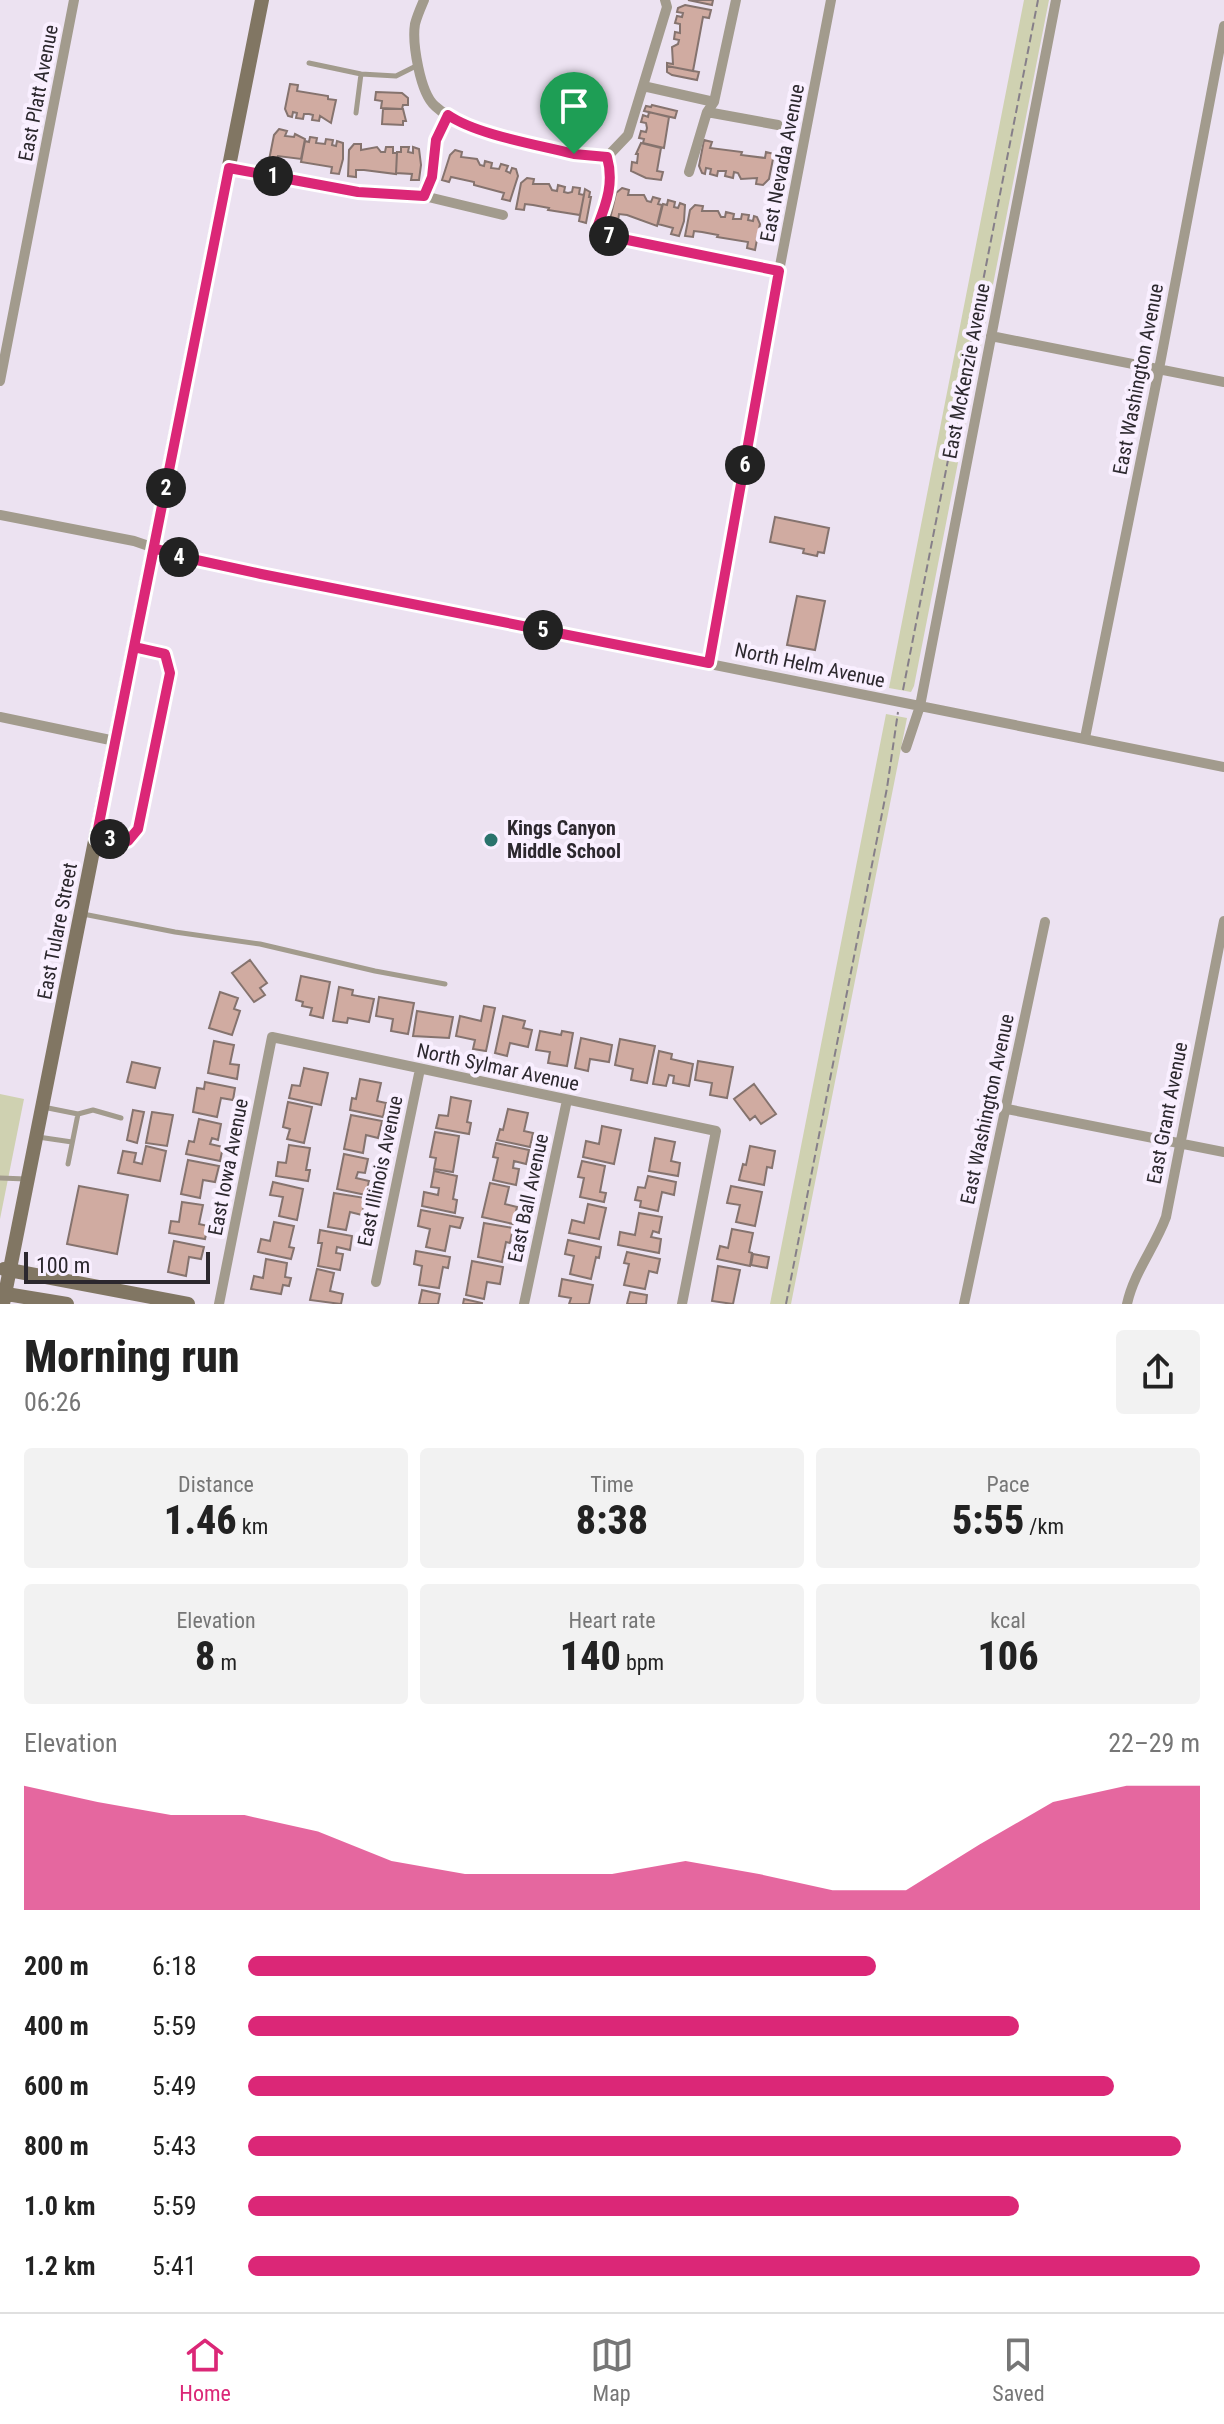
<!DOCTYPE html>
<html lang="en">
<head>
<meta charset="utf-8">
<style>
	:root { --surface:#fff; --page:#f2f2f2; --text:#222; --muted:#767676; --line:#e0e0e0; --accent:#db2777 }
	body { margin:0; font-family:"Roboto Condensed",sans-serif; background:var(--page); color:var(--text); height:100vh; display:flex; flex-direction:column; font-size:30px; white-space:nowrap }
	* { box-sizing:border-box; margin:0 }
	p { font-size:26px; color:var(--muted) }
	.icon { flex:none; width:44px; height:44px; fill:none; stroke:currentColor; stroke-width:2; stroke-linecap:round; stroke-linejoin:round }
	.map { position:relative; height:1304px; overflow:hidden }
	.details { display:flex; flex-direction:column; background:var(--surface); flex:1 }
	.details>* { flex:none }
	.scale { position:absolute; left:24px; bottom:20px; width:186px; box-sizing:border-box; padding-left:8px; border:4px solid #2c282e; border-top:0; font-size:22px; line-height:28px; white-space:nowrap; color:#2c282e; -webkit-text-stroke:6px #f9efff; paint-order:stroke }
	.pin { position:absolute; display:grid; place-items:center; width:68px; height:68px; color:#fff; margin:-82px -34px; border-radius:50% 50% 50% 0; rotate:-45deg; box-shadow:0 0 8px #0007 }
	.pin .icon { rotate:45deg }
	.km { position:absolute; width:40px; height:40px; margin:-20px; border-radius:50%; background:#222; color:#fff; font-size:22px; line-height:40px; text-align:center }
	.round { display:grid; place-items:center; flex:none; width:84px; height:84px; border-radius:8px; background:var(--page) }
	.summary { display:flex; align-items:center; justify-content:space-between; height:136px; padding:0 24px }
	h1 { font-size:44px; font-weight:800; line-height:60px }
	.figures { display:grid; grid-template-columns:repeat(3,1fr); gap:12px; height:136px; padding:8px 24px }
	.figures div { display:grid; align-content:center; border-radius:8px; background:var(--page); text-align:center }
	.figures b { font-size:40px; font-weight:800 }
	.figures small { font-size:22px; font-weight:400 }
	.figures p { font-size:22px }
	.chart { height:224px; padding:16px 24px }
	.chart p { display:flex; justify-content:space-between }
	.chart svg { width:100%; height:144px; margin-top:8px; fill:var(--accent); opacity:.7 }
	ul { padding:0 24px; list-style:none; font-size:26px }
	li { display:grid; grid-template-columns:128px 96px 1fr; align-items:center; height:60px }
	li i { height:20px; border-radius:10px; background:var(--accent) }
	.tab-bar { display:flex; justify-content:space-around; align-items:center; height:112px; border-top:2px solid var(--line); background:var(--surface); font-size:22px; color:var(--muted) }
	.tab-bar a { display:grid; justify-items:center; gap:4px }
	.tab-bar .selected { color:var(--accent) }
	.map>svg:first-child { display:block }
	.green { fill:#cfd1b1 }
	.building { fill:#d0aba1; stroke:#85736e; stroke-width:2 }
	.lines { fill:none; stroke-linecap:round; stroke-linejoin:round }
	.path { stroke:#867f89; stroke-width:2; stroke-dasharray:8 4; stroke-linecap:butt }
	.service { stroke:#a29b8d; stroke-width:5 }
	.minor { stroke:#a29b8d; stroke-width:10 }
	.secondary { stroke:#817663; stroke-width:14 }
	.route-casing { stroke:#fff; stroke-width:16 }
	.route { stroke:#db2777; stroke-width:10 }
	.poi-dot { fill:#2a736d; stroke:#f9efff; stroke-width:3 }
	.labels { text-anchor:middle; stroke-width:8; stroke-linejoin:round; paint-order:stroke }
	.street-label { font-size:20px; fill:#2c282e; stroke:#f9efff }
	.poi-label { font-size:20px; font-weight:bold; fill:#2c282e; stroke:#f9efff; text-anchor:start }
</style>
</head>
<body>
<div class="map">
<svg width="1224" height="1304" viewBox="0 0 1224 1304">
	<rect width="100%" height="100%" fill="#ece2f1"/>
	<path class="green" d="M1024,0h25l-135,686 -3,6 -22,-4z
		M886,714l21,4 -116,586h-21z
		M0,1094l24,5 -24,120z"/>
	<path class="building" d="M688,0h25l-1,5z
		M685,5l26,5 -2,8 -6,-1 -10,54 -26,-5v-3l6,1 -1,-17 6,-3 1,-4 -5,-1 1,-7 5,1v-9l-5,-1 2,-7 5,1 1,-4 -6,-1 1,-4z
		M667,66l32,6 -2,8 -25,-5 -5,-3z
		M290,84l8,1 -1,6 31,5v3l8,1 -5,23 -11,-7 -1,5 -7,-1 1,-5 -4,-1h-5l-1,5 -7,-1 1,-5 -4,-1 -1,5 -4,-1 -3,-7z
		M376,92l26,1 6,5v7h-5l-1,4 -21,-1 1,-7 -7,-1z
		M652,105l25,6 -2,7 -31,-7 2,-5 5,1z
		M383,109h20l3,12h-3v4l-21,-1z
		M649,112l20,5 -5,31 -21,-5 1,-4 -5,-1 2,-7 5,1 1,-4 -1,-5 -5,-1 2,-7 5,2z
		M279,129l8,2 -2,5 9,1 1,-3 10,5 -4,20 -23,-3 -1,6 -8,-2 5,-25z
		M310,137l7,1 -1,5 9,1 1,-5 7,1 -1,5 4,1 1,-5 6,2v16l-4,15 -8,-1 1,-6 -31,-5 4,-21 4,1z
		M704,140l8,2 -2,6 32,4 -1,3 24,3 1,-6 8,2 -5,25 -6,6 -7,-1 1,-6 -16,1 -3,-6 -4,-1 -1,6 -8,-2 1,-5h-8l-1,5 -7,-2 1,-5 -5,-1 -1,6 -3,-1 -3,-7z
		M641,143l20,5 -4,23 6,1 -2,8 -15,-2 -15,-7 1,-9 5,1 1,-9h-2z
		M361,144v6l16,-3 4,5h4l1,-5h7v6h4l-1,21 -32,-4h-8v7l-8,-1 1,-26 5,-6z
		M401,147h8l-1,5 5,1v-6l6,2 2,16 -2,15h-8l1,-6 -16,-1 1,-21h4z
		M455,150l7,2 -1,5 16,2 3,6 4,1 1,-5 7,2 -1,5 8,1 2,-5 7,2 -2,5 4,2 2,-5 4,1 2,7 -8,25 -8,-2 2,-6 -30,-8v-3l-23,-5 -2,5 -7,-2 8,-25z
		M527,178l7,1 -1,5h16l3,6 5,1 1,-6 7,2 -1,5 4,1 4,-1 1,-5 7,1 -1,6 5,1 -4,20 -32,-5 1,-2 -16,-3 -8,-1 -1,6 -8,-1 5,-26z
		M622,188l7,2 -1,5h16l3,6 4,1 2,-5 7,2 -2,5 4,1 -5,21 -30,-11 -8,-1 -1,7 -8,-2 6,-26z
		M585,189l5,3 -1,5h2l-5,26 -7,-2z
		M668,200l7,2 -1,5 4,1 2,-5 5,2 -1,16 -5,15 -8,-2 2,-6 -15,-4 5,-20 4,1z
		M695,205l8,1 -1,5h16l3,6h4l1,-5 8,2 -1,5h8l1,-5 7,1 -1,5 5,1 1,-5 3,1 3,7 -5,26 -8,-2 1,-6 -31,-5 1,-2 -16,-3 -8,-1 -1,6 -8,-1 5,-26z
		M775,517l54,11 -5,25 -6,-1 -1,4 -14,-3 1,-4 -34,-7z
		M797,596l28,5 -10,49 -28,-5z
		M250,960l17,23 -7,5 5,7 -11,7 -22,-29z
		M301,976l29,6 -7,36 -13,-3 2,-7 -10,-2 1,-4 -7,-2z
		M339,987l14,3 -1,5 22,4 -5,23 -21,-4 -1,5 -14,-2z
		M220,992l18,6 -4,11 6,2 -8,24 -23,-7z
		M379,997l35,6 -6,31 -17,-3 2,-12 -17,-3z
		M484,1006l11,2 -9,43 -13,-2 2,-9 -19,-4 4,-20 21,5z
		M417,1011l36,6 -4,21 -36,-2z
		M503,1016l22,5 -2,7 9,2 -4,17 -18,-4 -3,13 -12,-3z
		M540,1031l21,4 1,-4 11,2 -6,33 -19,-3 2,-11 -14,-2z
		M581,1038l31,7 -3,17 -19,-3 -2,12 -13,-3z
		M620,1039l35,7 -8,37 -16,-3 2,-11 -18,-4z
		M214,1041l20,4 -4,19 9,1 -2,14 -29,-6z
		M659,1051l13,3 -1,5 22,5 -4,22 -16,-3 1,-7 -5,-1 -3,11 -13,-2z
		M698,1061l35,6 -6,31 -17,-3 2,-12 -17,-3z
		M132,1062l28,6 -5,20 -28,-6z
		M304,1068l24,5 -7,32 -32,-7 3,-13 8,1z
		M360,1079l21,4 -4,18 9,2 -3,14 -33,-7 2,-12 4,1z
		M205,1082l30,6 -2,12 -12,-2 -4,19 -24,-5 4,-24 7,1z
		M754,1084l22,30 -15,10 -6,-8 -5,4 -16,-21z
		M451,1097l20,4 -4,21 4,1 -2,11 -33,-6 3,-13 9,1z
		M288,1102l24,5 -8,36 -17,-4 3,-10 -7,-2z
		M508,1109l20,4 -4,18 9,2 -3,14 -33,-7 3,-11 3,1z
		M133,1110l11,2 -7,31 -10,-3z
		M152,1112l21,3 -6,31 -21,-3z
		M351,1115l31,6 -4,17 -12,-3 -3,18 -19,-4z
		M199,1119l22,5 -3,16 -6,-2 -2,6 13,3 -3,14 -34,-7 3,-13 5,1z
		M602,1126l19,4 -7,34 -31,-7 3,-16 13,3z
		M435,1132l24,4 -6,36 -19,-3 2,-11 -6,-1z
		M655,1138l20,4 -4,19 9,2 -2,13 -29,-5z
		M496,1143l33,7 -3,14 -12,-3 -1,7 6,1 -3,16 -23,-5 5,-22 -5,-1z
		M289,1145l21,3 -4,22h4l-2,11 -32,-5 2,-14 8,1z
		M146,1146l20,5 -6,30 -42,-8 5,-22 13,2 -2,9 8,2z
		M750,1146l25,5 -3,17 -5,-1 -3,18 -25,-5 4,-16 3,1z
		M344,1154l24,5 -3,14 -7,-1 -2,6 13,3 -3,14 -29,-6z
		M188,1160l31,6 -4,16 -12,-2 -3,18 -19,-4z
		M582,1161l23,5 -5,26 6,1 -2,9 -24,-5 4,-19 -6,-1z
		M434,1171l23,5 -4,23 4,1 -2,13 -33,-7 2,-14 14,3 1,-7 -8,-1z
		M648,1176l28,6 -2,13 -12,-3 -4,19 -18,-4 1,-6 -6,-1 3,-13 7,1z
		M273,1182l30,7 -6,31 -18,-4 4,-19 -13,-2z
		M490,1183l19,4 -4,17 12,3 -4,17 -31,-7z
		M79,1186l49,9 -11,59 -50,-10z
		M731,1186l31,6 -7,34 -19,-4 4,-17 -13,-2z
		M334,1193l31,5 -3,17 -12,-3 -4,18 -18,-3z
		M182,1202l21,3 -4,19 9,2 -3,13 -36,-6 2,-12 8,1z
		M588,1204l18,4 -7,31 -30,-6 3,-13 12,3z
		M421,1210l42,8 -3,10 -10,-2 -5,25 -19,-4 4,-18 -12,-3z
		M639,1213l23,4 -3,16 -6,-2 -2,6 10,2 -2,14 -41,-8 2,-13 15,3z
		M274,1222l20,4 -5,21 5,1 -3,11 -33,-7 3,-13 9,2z
		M484,1223l29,5 -3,15 -4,-1 -4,20 -24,-5z
		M732,1229l21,4 -4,19 3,1 -2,13 -33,-7 3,-13 8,2z
		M320,1230l32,6 -2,14 -13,-3 -1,6 7,1 -3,16 -22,-4 4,-23h-4z
		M568,1240l33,7 -2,11 -3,-1 -5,22 -21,-5 4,-18 -9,-2z
		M174,1241l30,6 -3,12 -12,-2 -3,19 -18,-4z
		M416,1251l34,6 -2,11 -5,-1 -4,21 -20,-3 3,-19 -8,-2z
		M627,1252l33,7 -3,14 -8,-2 -4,18 -21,-4 5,-21 -5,-1z
		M753,1254l16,3 -2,11 -16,-3z
		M266,1259l21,4 -2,14 6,1 -2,8 -6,-1 -2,9 -30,-5 3,-13 9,2z
		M472,1261l31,6 -3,17 -13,-2 -3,17 -18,-4z
		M718,1266l22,4 -7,34 -21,-3z
		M317,1269l17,4 -4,18 13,3 -2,10 -31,-4z
		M562,1279l31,6 -4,19h-20l2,-6 -12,-2z
		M422,1290l18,4 -2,10h-19z
		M630,1292l17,3 -1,9h-19z
		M464,1299l18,4v1h-19z"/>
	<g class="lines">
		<path class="path" d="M903,690l135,-690
			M786,1304l101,-516 11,-76"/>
		<path class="service" d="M309,63l52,11 35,2 20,-10
			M356,113l5,-39
			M97,839l31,2 10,-12 32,-156 -5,-19 -28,-7
			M83,914l92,18 85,12 115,27 70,13
			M43,1107l35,7
			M38,1137l34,5
			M68,1164l10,-50 15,-4 28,8
			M0,1178l26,1"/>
		<path class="minor" d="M424,0c-3,7 -7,16 -9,24 -3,19 5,69 20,82 31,29 129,47 172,51l21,-22 39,-128 -2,-7
			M643,86l71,16 22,-102
			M707,112l71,13
			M607,157c7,25 0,45 -9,68l5,10 176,36
			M229,168l129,24 66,4 8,-19 4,-37 12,-25
			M689,172l18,-60 7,-10
			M424,196l79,19
			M991,336l233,46
			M0,381l74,-381
			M0,515l134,26 44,15 83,18 963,193
			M709,663l70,-392 52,-271
			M0,717l115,24
			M1085,738l74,-369 65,-343
			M906,748l14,-42 136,-706
			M1007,1109l217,43
			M376,1282l44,-213
			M219,1304l53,-267 444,94 -34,173
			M524,1304l43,-204
			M964,1304l81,-382
			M1127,1304c7,-32 28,-57 39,-87l58,-296"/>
		<path class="secondary" d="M4,1269l184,35
			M0,1293l67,11
			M3,1304l259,-1304"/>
	</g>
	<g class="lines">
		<g class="route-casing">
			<path id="route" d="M574,154c-35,-9 -97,-19 -126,-39l-12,25 -4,37 -8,19 -66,-4 -129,-24c-44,223 -89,447 -133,671l32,2 10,-12 32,-156 -5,-19 -31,-7 20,-99 24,8 83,18 448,89 70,-392 -176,-36 -5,-10c9,-23 16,-43 9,-68l-33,-3"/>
		</g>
		<use href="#route" class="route"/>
	</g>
	<circle class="poi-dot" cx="491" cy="840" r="8"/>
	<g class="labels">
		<g class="street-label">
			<text transform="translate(38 93) rotate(-79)" y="7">East Platt Avenue</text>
			<text transform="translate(782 163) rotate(-79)" y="7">East Nevada Avenue</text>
			<text transform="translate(966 371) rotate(-79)" y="7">East McKenzie Avenue</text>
			<text transform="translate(1138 379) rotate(-79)" y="7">East Washington Avenue</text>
			<text transform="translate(810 665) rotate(12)" y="7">North Helm Avenue</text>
			<text transform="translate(57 931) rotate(-79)" y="7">East Tulare Street</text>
			<text transform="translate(498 1067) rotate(12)" y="7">North Sylmar Avenue</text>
			<text transform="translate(987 1109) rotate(-78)" y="7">East Washington Avenue</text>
			<text transform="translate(1167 1113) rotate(-79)" y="7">East Grant Avenue</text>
			<text transform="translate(228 1167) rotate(-79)" y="7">East Iowa Avenue</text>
			<text transform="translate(380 1171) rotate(-78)" y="7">East Illinois Avenue</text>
			<text transform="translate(528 1198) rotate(-78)" y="7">East Ball Avenue</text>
		</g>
		<g class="poi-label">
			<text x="507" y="835">Kings Canyon<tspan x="507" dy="23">Middle School</tspan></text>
		</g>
	</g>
</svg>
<div class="scale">100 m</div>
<div class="pin" style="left:574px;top:154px;background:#1e9e55"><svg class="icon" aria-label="arrive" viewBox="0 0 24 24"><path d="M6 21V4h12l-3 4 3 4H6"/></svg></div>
<b class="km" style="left:273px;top:176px">1</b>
<b class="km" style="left:166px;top:488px">2</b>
<b class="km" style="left:110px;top:839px">3</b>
<b class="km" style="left:179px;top:557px">4</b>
<b class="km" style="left:543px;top:630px">5</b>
<b class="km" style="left:745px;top:465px">6</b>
<b class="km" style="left:609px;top:236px">7</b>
</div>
<section class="details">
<div class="summary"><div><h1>Morning run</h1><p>06:26</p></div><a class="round"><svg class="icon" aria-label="share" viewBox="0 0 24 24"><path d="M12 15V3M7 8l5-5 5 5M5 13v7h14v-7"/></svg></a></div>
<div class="figures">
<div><p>Distance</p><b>1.46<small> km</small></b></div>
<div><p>Time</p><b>8:38</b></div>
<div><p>Pace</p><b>5:55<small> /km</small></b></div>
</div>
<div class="figures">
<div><p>Elevation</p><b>8<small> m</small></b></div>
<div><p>Heart rate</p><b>140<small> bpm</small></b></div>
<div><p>kcal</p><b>106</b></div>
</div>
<div class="chart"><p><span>Elevation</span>22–29 m</p>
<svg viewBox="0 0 160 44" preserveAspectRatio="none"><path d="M0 44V6L10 11L20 15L30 15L40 20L50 29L60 33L70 33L80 33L90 29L100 33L110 38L120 38L130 24L140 11L150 6L160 6V44z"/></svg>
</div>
<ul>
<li><b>200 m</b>6:18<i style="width:66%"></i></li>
<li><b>400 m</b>5:59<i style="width:81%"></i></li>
<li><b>600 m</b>5:49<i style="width:91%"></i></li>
<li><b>800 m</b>5:43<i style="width:98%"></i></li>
<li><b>1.0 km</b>5:59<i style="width:81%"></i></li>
<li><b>1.2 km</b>5:41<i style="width:100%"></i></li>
</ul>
</section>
<nav class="tab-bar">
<a class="selected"><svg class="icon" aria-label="home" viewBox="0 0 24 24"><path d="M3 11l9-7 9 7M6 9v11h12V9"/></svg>Home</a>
<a><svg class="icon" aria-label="map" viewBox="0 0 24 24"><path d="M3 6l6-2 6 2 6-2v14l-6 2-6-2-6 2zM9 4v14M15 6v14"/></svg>Map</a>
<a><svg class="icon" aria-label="saved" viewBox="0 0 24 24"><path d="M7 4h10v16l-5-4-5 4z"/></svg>Saved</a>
</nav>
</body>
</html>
